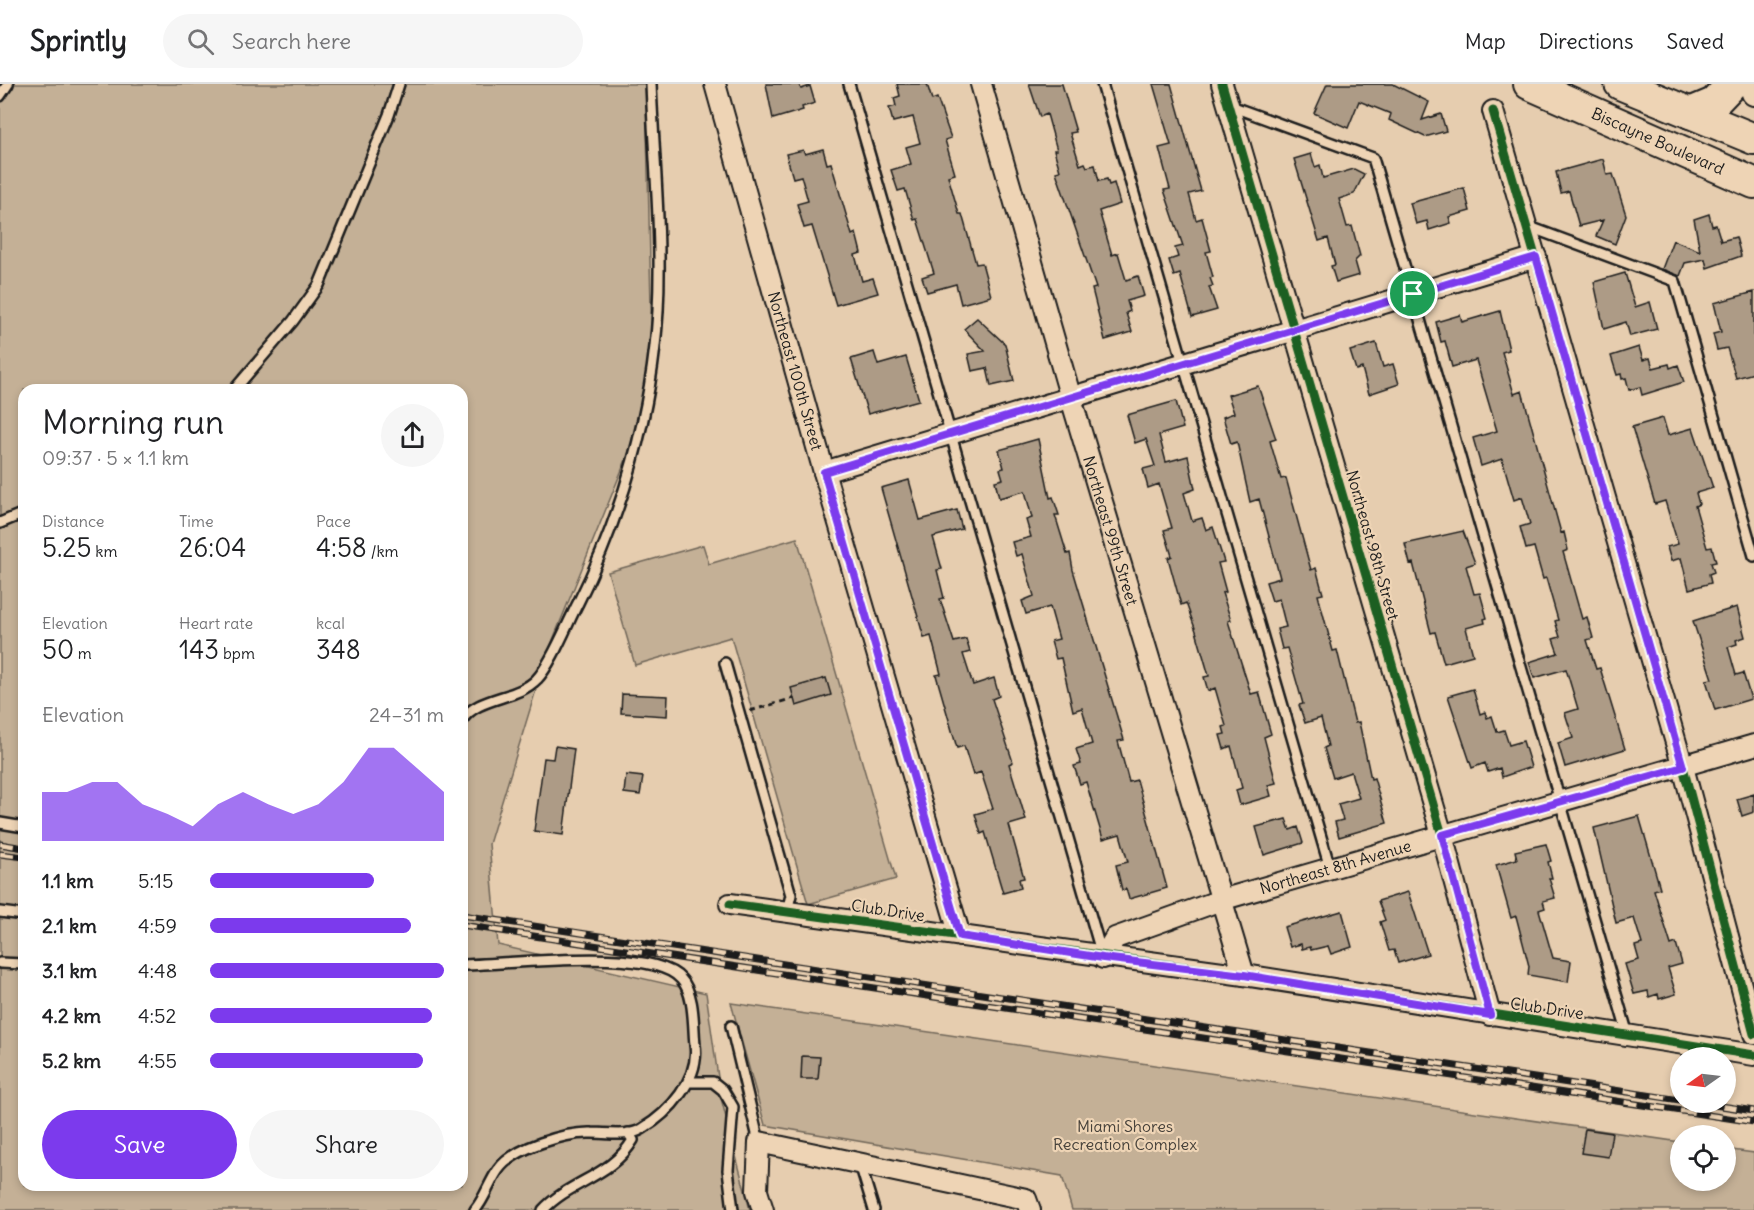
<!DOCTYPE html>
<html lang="en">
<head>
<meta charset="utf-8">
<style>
	:root { --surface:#fff; --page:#f6f6f6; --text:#202124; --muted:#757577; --line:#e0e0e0; --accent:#7c3aed }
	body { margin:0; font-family:Delius,sans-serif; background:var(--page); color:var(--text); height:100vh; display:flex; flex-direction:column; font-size:22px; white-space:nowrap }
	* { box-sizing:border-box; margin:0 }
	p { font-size:20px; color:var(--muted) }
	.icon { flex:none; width:33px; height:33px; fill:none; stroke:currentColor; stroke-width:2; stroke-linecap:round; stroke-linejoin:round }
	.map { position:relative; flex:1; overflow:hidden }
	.details { position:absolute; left:18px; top:300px; width:450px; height:807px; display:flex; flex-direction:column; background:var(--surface); border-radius:18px; box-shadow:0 3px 9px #0003 }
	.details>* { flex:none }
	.needle { width:39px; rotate:256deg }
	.buttons { position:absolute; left:1670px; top:963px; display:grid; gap:12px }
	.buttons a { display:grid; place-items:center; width:66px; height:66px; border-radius:50%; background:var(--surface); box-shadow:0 3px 9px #0003; font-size:30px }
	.pin { position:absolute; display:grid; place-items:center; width:51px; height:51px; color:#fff; margin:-26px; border:3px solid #fff; border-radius:50%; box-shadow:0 2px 6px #0007 }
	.round { display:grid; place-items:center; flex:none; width:63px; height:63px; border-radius:32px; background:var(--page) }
	.overview { display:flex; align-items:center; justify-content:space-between; height:102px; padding:0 24px }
	h1 { font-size:33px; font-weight:600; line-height:45px }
	.metrics { display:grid; grid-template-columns:repeat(3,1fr); gap:9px; height:102px; padding:6px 24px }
	.metrics div { display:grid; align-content:center }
	.metrics b { font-size:26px; font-weight:600 }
	.metrics small { font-size:16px; font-weight:400 }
	.metrics p { font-size:16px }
	.chart { height:168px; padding:12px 24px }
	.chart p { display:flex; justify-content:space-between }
	.chart svg { width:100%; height:108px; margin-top:6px; fill:var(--accent); opacity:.7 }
	.action { display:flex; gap:12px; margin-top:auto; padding:12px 24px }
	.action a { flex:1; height:69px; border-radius:36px; background:var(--accent); color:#fff; font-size:24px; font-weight:600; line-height:69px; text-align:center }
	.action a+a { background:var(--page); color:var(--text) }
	ul { padding:0 24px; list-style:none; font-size:20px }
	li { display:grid; grid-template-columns:96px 72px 1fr; align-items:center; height:45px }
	li i { height:15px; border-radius:8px; background:var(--accent) }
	header { display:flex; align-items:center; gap:36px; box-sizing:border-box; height:84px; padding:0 30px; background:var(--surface); border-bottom:2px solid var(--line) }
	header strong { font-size:28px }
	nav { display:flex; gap:33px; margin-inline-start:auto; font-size:21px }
	.search { width:420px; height:54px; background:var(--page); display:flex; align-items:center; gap:15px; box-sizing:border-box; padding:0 21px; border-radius:33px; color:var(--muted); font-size:22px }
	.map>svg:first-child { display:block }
	.green { fill:#c4b096; stroke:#706659; stroke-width:1.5; fill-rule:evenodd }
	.building { fill:#ad9b86; stroke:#1c1c1c; stroke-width:1.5 }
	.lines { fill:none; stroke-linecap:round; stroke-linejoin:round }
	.service-casing { stroke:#1c1c1c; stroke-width:14 }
	.minor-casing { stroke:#1c1c1c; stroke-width:24 }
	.tertiary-casing { stroke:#1c1c1c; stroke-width:28 }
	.primary-casing { stroke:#1c1c1c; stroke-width:34 }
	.path { stroke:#1c1c1c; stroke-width:3; stroke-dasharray:6 4.5; stroke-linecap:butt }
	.service { stroke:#eed4b5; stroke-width:9 }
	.minor { stroke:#eed4b5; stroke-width:20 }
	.tertiary { stroke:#eed4b5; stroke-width:24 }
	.primary { stroke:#eed4b5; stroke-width:30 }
	.rail-casing { stroke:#1c1c1c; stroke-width:7 }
	.rail { stroke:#eed4b5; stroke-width:4.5; stroke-dasharray:14; stroke-linecap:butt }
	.cycleway-casing { stroke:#eed4b5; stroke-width:13 }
	.cycleway { stroke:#1b5e20; stroke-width:9 }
	.route-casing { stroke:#fff; stroke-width:12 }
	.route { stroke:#7c3aed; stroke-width:8 }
	.labels { text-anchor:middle; stroke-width:4.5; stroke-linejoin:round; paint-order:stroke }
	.street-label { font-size:16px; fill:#1c1c1c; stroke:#eed4b5 }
	.park-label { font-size:16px; fill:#46413a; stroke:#eed4b5 }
</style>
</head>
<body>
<header>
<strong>Sprintly</strong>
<div class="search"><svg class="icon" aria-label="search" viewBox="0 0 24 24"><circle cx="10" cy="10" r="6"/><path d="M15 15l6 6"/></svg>Search here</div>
<nav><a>Map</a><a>Directions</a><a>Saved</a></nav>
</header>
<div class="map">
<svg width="1754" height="1126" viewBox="0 0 1754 1126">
	<rect width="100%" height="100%" fill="#e6cdaf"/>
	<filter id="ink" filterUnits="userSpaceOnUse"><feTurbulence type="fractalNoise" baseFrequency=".0167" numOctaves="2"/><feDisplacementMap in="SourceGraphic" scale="12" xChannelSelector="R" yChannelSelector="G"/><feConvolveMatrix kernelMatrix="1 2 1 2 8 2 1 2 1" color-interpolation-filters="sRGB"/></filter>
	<g filter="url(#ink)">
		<path class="green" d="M0,0h646l7,309 -107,264 -57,187 9,101 208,48 15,105 29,112h-750zM24,306h438v795h-438z
			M797,454l99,341 -88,25 -77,-267 -96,28 -27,-93 95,-27 6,19z
			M731,919l949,139v38h45v-31l29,4v57h-682l-10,-34 -297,-51z"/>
		<path class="building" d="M766,0h33l2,5 9,-3 5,17 -13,4 1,3 -30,9z
			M897,0h30l5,16 5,-2 14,40 -6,2 10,34 -7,2 11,38h3l14,50 6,-1 9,33 -30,8 -5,-20 -29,8 -5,-15 12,-4 -17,-54 -3,1 -9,-31 -7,2 -7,-21 20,-6 -5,-17 14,-4 -7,-26 -20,5 -4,-14 7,-2 -2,-8 6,-2z
			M1029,0h33l14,48 -6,1 10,32 5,-2 2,4 8,-2 4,16 8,-2 2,6 5,-2 6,21 -21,7 13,44 6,-2 8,27 12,-4 6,20 -17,5 3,10 -4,2 6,19 -27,8 -13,-51 4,-1 -40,-116 4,-1 -6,-21h3l-10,-36 -7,3z
			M1153,0h18l30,107 -12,3 7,26 6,-2 9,33 -5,1 7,25 -3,1 3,8 -4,1 8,23 -25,7 -12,-43 -6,2 -5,-16 9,-3 -3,-9 8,-2 -19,-56 6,-1 -11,-41 12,-3z
			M1327,0h66l36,18 -7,18 19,-6 5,17 -21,6 -36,-17 2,-6 -32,-13 -11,27 -34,-15z
			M823,65l4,15 4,-1 21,72 4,-2 5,20 -6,2 7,26 11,-3 5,15 -42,12 -24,-79 -8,2 -7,-24 11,-3 -7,-25 -8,2 -7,-24 17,-4 2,4z
			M1311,70l4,13 5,-2 3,13 31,-9 10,5 -10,20 -15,5 8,28 5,-1 8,30 -5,5 4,14 -23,7 -5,-16 4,-1 -7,-27 -9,3 -25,-82z
			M1603,75l4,16 6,-1 13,41 -11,29 -19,-8 7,-16 -24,6 -10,-35 -8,2 -5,-21z
			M1464,104l6,23 -21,6 2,6 -22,7 -2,-9 -11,3 -6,-21z
			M1709,130l3,12 4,-1 5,16 15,-4 5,19 -34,12 -2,-9 -20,4 -5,13 -18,-7 11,-29 27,11 -6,-32z
			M1625,189l10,34 15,-5 7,27 -27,7 -4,-14 -22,7 -10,-47z
			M1754,208v81l-18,5 -9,-30 -10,2 -4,-16 8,-2 -7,-29z
			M1500,227l9,39 -7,2 12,42 8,-3 39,142 3,-1 4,18 -5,2 19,67 5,-2 6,21 -6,2 9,29 4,-1 25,81 -60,18 -7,-24 15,-5 -8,-25 13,-4 -12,-40 -32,9 -5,-16 29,-9 -5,-14 7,-2 -5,-16 3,-1 -12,-42 -3,1 -9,-32 -8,2 -6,-22 10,-3 -8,-27 -8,3 -12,-41 -21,7 -8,-28 24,-7 -21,-71 -24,7 -7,-26 -4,1 -5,-20 24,-7 2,7z
			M977,234l28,26 9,37 -23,5 -4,-18 -15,3 -4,-17 17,-3 -21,-22z
			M1376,259l7,24 10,-3 6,20 -30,10 -7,-26 -6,2 -6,-19z
			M1639,263l4,13 7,-2 3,10 16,-4 1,4 8,-3 6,17 -42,13 -2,-8 -11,3 -3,-12 -4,1 -1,-5 -4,1 -6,-19z
			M874,268l4,13 28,-8 13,43 -51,14 -17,-55z
			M1258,302l18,53 -6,2 11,38 5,-1 25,92 5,-2 7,26 -5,1 15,56 4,-1 18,73 4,-1 12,57 3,-1 13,45 -48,14 -4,-15 8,-2 -5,-16 21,-6 -8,-26 -18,6 -9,-30 4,-2 -7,-28 -16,5 -6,-18 4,-1 -16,-56 -5,1 -5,-20 9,-2 -7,-28 -7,2 -6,-19 14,-4 -21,-79 -9,3 -13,-60 -6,2 -8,-27 11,-4 -6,-18z
			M1176,317l7,27 -24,7 7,27 22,-6 7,33 -11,4 8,28 10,-3 4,12 7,-3 11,35 -6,1 8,29 -4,1 9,27 -3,1 23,73 8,-2 12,42 -7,3 12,46 -8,2 3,11 -31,9 -4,-15 6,-2 -11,-42 -7,3 -4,-14 5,-1 -2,-7 3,-1 -11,-38 -7,3 -4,-14 5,-1 -13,-45 -10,-28 -5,2 -13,-47 4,-2 -8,-26 8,-2 -13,-44 -11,4 -5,-19 12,-3 -9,-27 -11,4 -8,-28z
			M1663,334l5,17 25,-7 20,60 -17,5 3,11 -4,2 12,42 5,-1 4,15 -5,1 3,9 -5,2 2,9 -22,6 -8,-31 -10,3 -4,-14 11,-3 -13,-43 -10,3 -23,-77z
			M1038,355l12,59 3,-1 6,18h-4l12,39 3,-1 3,17 51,170 -6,1 11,41 8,-2 30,108 -38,11 -3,-10 -4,1 -6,-25 12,-3 -8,-28 -17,5 -17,-57 -6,2 -6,-18 7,-2 -5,-15 16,-5 -10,-36 -9,3 -12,-53 -5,1 -5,-18 8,-2 -9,-32 -24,7 -4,-13 12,-5 -12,-42 -6,2 -4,-14 19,-5 -5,-17 6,-2 -7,-27 -26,7 -4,-17 8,-2 -3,-10 4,-1 -5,-18z
			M909,396l11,40 37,-10 5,19 -29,8 9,32 -5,1 7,28 -4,1 14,43 12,-3 4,13 -7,2 10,31 21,-7 5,18 -7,3 21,63 -4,2 17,56 -17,5 15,53 -5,1 2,9 -18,5 -18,-61 -4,2 -6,-20 18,-5 -12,-37 -8,3 -9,-29 -7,2 -21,-73 5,-1 -10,-38 -7,2 -43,-150z
			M1463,447l12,32 -9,3 8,28 6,-1 7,25 -3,1 1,4 -19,5 7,27 -29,8 -9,-31 -4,1 -18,-70 -3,1 -5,-20z
			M1737,523l8,30 -9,3 1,4 -9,3 8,28 7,-2 8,26 -36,11 -9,-30 6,-1 -19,-58z
			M826,594l5,17 -35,11 -5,-18z
			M1473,605l7,25 5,-2 2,6 5,-2 5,16 7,-2 5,15 14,-4 8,26 -29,10 -2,-9 -12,4 -3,-9 -13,5 -24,-72z
			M622,610l46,2 -1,20 -46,-3z
			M555,662l19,3 -11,86 -29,-4 10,-73 9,1z
			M626,691l17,2 -3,18 -16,-2z
			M1754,710v18l-12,4 -5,-17z
			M1639,732l21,72 -6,2 17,55 5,-2 6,21 -14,4 8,26 -17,5 -1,-5 -9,3 -1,-6 -14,3 -9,-30 14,-4 -4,-14 7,-2 -8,-26 -18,5 -22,-95z
			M1286,735l4,11 8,-3 5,16 -39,12 -8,-28z
			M1546,760l5,17 -3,1 4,16h-3l6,20 -12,3 2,7 -6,2 14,48 18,3 -3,21 -40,-7 1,-9 -13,-50 -5,2 -15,-53 21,-6 -2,-8z
			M1408,808l20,62 -30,9 -4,-13 -5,1 -9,-29 5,-2 -7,-19z
			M1342,827l10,36 -21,7 -3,-8 -17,4 -1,-3 -8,2 -1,-5 -11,3 -6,-20z
			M802,972l18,1 -2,22h-17z
			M1585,1045l27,4 -4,24 -27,-4z"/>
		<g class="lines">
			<g class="service-casing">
				<path id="service" d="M849,0l253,871
					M1102,0l228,784
					M0,12l8,-12
					M1228,21l145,53 255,877
					M1527,142l148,55 79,275
					M234,306l59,-69 26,-36 70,-170 10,-31
					M0,439l24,-10
					M725,579l66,232 -4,16
					M462,636c16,-24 55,-20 75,-41 14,-14 31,-57 41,-76 45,-90 74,-191 80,-292 4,-75 -4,-152 -7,-227
					M0,739l24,4
					M0,828l24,3
					M0,879l24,1
					M462,881c45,0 190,-20 219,14 14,15 12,47 14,66 5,34 -26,68 -53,84 -13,8 -35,4 -50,4 -26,-1 -79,15 -94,37 -9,13 -13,28 -23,40
					M731,942l28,116
					M689,998h24l10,8 10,17 -5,63 5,40
					M860,1080l14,46
					M543,1126c27,-29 69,-34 90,-70l-5,-7"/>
			</g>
			<g class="minor-casing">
				<g id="minor">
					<path id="s1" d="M715,0l109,388 136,464"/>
					<path id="s2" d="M981,0l89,311 174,580"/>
					<path d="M1222,0l220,751 48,180"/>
					<path d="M1493,27l190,656 71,267"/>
					<path d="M824,388l712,-215"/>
					<path d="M730,820l514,71 510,80"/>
					<path id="s3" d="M1103,874l12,-20 106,-38 533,-155"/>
					<path d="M763,1126l-6,-19 2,-49 267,57 4,11"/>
				</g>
			</g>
			<g class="tertiary-casing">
				<path id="tertiary" d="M1751,0l3,9"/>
			</g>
			<g class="primary-casing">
				<g id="primary">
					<path id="s4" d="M1529,0l225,99"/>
					<path d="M1620,0l134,55"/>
					<path d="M1690,29l24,-10 18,-19"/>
				</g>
			</g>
			<path class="path" d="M750,627l44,-13"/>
			<use href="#service" class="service"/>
			<use href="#minor" class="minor"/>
			<use href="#tertiary" class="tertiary"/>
			<use href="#primary" class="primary"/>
			<g class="rail-casing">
				<path id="rail" d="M0,760l24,4
					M0,770l24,3
					M462,831l1218,185
					M462,841l1292,197
					M1695,1018l59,9"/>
			</g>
			<use href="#rail" class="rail"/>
			<g class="cycleway-casing">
				<path id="cycleway" d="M1222,0l220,751 48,180
					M1493,27l190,656 71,267
					M730,820l514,71 510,80"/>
			</g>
			<use href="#cycleway" class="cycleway"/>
		</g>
	</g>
	<g class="lines" filter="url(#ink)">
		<g class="route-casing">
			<path id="route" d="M1536,173l147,510 -241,68 48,180 -246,-40 -141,-17 -143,-22 -136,-464z"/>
		</g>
		<use href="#route" class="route"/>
	</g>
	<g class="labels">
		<g class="street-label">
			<text dy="6" stroke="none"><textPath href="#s4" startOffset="141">Biscayne Boulevard</textPath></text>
			<text dy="6" stroke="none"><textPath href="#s1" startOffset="298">Northeast 100th Street</textPath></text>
			<text dy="6" stroke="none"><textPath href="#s2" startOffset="465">Northeast 99th Street</textPath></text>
			<text transform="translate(1373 461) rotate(74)" y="6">Northeast 98th Street</text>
			<text dy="6" stroke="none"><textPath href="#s3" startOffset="255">Northeast 8th Avenue</textPath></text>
			<text transform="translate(888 826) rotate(8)" y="6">Club Drive</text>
			<text transform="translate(1547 924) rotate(8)" y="6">Club Drive</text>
		</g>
		<g class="park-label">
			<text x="1125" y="1048">Miami Shores<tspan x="1125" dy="18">Recreation Complex</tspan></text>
		</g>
	</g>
</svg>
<div class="buttons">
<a><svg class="needle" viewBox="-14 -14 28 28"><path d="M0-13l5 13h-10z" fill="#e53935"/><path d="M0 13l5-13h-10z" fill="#757577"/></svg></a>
<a><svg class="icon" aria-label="locate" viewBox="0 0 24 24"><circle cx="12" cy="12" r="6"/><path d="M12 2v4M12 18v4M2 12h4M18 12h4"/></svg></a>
</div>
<div class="pin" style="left:1413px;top:210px;background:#1e9e55"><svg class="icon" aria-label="arrive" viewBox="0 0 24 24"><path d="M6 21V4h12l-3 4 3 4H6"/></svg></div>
<section class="details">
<div class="overview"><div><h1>Morning run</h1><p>09:37 · 5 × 1.1 km</p></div><a class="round"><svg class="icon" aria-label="share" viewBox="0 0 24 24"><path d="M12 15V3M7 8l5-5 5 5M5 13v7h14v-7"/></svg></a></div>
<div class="metrics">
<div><p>Distance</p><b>5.25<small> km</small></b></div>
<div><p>Time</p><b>26:04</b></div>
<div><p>Pace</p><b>4:58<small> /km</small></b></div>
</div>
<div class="metrics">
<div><p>Elevation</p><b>50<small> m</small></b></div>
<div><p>Heart rate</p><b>143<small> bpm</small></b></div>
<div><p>kcal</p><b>348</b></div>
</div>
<div class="chart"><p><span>Elevation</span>24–31 m</p>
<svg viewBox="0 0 160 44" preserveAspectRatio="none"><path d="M0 44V24L10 24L20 20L30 20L40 29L50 33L60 38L70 29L80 24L90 29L100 33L110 29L120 20L130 6L140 6L150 15L160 24V44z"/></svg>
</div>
<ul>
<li><b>1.1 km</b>5:15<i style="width:70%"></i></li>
<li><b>2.1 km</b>4:59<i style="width:86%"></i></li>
<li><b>3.1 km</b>4:48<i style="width:100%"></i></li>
<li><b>4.2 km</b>4:52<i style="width:95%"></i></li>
<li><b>5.2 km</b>4:55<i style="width:91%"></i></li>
</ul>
<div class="action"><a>Save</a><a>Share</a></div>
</section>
</div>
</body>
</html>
